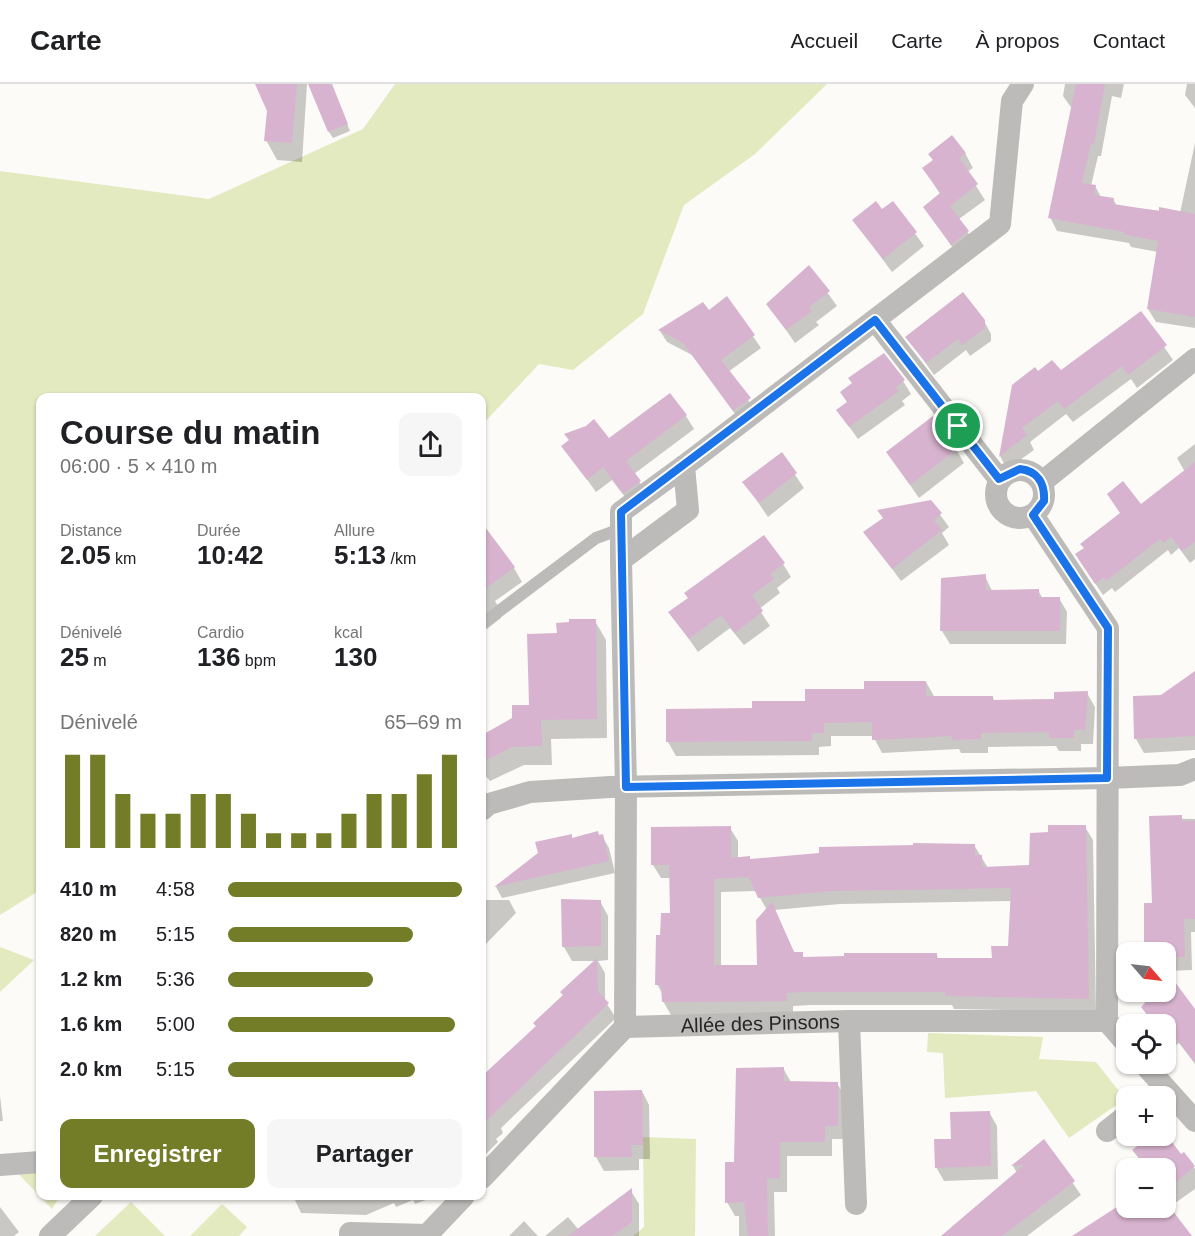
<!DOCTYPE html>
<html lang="fr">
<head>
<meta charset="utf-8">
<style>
	:root { --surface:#fff; --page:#f6f6f6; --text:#202124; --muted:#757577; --line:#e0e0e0; --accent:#737c27 }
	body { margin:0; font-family:Helvetica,sans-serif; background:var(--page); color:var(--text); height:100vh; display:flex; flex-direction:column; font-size:22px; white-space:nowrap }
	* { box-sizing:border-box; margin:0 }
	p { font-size:20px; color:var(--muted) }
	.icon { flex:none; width:33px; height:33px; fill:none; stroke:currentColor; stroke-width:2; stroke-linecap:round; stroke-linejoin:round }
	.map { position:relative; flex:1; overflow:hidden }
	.panel { position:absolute; left:36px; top:309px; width:450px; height:807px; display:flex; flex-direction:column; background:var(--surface); border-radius:12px; box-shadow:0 2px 4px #0004 }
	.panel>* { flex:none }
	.needle { width:39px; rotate:118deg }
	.controls { position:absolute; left:1116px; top:858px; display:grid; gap:12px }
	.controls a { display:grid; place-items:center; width:60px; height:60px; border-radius:12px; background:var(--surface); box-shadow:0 2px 4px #0004; font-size:30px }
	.pin { position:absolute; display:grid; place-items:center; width:51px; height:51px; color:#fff; margin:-26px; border:3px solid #fff; border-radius:50%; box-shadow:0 2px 6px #0007 }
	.round { display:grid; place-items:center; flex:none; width:63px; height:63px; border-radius:12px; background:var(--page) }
	.headline { display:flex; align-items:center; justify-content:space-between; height:102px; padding:0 24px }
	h1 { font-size:33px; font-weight:800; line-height:45px }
	.metrics { display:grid; grid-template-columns:repeat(3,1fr); gap:9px; height:102px; padding:6px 24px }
	.metrics div { display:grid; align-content:center }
	.metrics b { font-size:26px; font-weight:800 }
	.metrics small { font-size:16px; font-weight:400 }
	.metrics p { font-size:16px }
	.chart { height:168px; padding:12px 24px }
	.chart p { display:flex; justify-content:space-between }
	.chart svg { width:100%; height:108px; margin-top:6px; stroke:var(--accent); stroke-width:6 }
	.cta { display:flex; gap:12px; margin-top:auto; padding:12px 24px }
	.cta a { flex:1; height:69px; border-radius:12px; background:var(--accent); color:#fff; font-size:24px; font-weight:800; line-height:69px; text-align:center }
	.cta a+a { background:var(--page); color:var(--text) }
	ul { padding:0 24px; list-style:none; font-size:20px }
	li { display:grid; grid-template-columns:96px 72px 1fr; align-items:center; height:45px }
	li i { height:15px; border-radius:8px; background:var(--accent) }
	header { display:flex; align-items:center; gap:36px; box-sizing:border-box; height:84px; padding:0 30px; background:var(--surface); border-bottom:2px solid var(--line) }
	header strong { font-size:28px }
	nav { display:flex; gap:33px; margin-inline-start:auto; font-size:21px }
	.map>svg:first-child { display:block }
	.green { fill:#e3eac0 }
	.shadow { fill:#0003; fill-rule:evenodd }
	.building { fill:#d8b3cf; fill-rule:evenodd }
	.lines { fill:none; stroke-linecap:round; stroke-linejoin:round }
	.service { stroke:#bcbbb9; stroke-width:12 }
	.minor { stroke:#bcbbb9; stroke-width:22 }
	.route-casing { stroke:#fff; stroke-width:12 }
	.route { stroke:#1a73e8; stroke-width:8 }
	.labels { text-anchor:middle; stroke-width:4.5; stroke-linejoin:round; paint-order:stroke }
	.street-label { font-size:20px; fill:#262625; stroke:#fff }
</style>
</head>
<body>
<header>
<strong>Carte</strong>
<nav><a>Accueil</a><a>Carte</a><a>À propos</a><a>Contact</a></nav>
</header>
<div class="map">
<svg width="1195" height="1152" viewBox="0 0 1195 1152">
	<rect width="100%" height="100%" fill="#fcfbf7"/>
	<path class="green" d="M395,0h432l-72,70 -71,51 -41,109 -70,56 -34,-6 -57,61v-27h-442v492l-40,25v-744l209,28 154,-70z
		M0,863l34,13 -34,32z
		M928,949l115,4 -4,22 57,3 29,37 -56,39 -33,-47 -91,7 -2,-45 -16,-1z
		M643,1053l53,2 -1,97h-62l11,-9z
		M9,1080l31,3v29h20l-8,13z
		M131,1118l34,34h-70z
		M222,1120l25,23 -8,9h-49z"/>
	<path class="shadow" d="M257,0h50l-5,78 -25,-2 -11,-20 3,-29z
		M1065,0h59l-3,14 -9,-2 -11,60h-3l-7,30h4l6,11 12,2 4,7 63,7 15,-70v185l-39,-6 -8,-13 10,-57 -27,-5 -2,-4 -72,-12 -7,-14 23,-107 -10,-14z
		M1187,0h8v24l-10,-13z
		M342,27l8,20 -17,7 -4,-6z
		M965,69l8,15 -6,4 18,28 -26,19 17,26 -17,12 -34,-50 15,-13 -16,-25 10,-8 -4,-7z
		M893,119l31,43 -32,26 -38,-51 28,-9z
		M809,183l28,39 -21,16 3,3 -24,18 -27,-39z
		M727,214l34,50 -33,24 28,39 -15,11 -49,-67 -25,-13 -7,-11 49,-19z
		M1141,229l32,47 -36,28 -6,-9 -58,43 -7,-8 -36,28 4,8 -27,19 -7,-13 38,-83 22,-1z
		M984,237l7,13v7l-21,15 -4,-6 -32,25 -27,-38z
		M903,297l8,13 -9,7 3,4 -47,34 -20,-28z
		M686,332l8,13 -60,45 14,21 -16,11 -20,-26 -16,12 -33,-46 46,-6z
		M1195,360v115l-5,4 -11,-15 -8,7 -3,-5 -53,42 -3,-4 -9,7 -19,-28 37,-53 -12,-19 31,11 45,-34 -8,-14z
		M956,365l8,14 -45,35 -31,-45z
		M781,370l23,34 -36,29 -24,-35z
		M930,417l19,26 -7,6 7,12 -48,36 -36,-49z
		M482,460l32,24 8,14 -27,19 6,10v7l-14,11 -5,-7z
		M783,480l8,13 -14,11 3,5 -21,16 11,17 -26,19 -14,-17 -32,24 -28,-40z
		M985,492l7,15 46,-1 5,9 16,-1 8,14 -1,32h-116l-8,-13 1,-52z
		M595,537l11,19 1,98 -56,1 1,26h-28l-34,16 -8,-9v-35l32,-18 17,-13 27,-71z
		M1195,589v77l-51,3 -8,-14 26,-42z
		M926,598l8,14 58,1 3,4h60l32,-8 8,14 -2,37h-12v7h-22l-3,-5 -68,1v6h-27l-2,-4 -77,4 -9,-17h-42v10l-12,1v8l-143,1 -8,-14 86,-32z
		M1150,734l45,1v113h-4l1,38 -26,1v-19h-20l-1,-48 8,1z
		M1085,743l8,13 3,172 -142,-3 -2,-4h-141l-18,1v8l-122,1 -8,-14v-6l-6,-11 14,-70v-36h-10l-8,-13 77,-37 8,13v18l12,1 224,-15 14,23 42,-1zM756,807l11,19 -9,57h-37v-75zM1012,817l-2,47 -17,11 -54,1 -3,-6 -132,4 -2,-4h-7l-21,-44 66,-6z
		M571,752l2,3 29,-3 7,12 6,25 -113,25 -6,-11 44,-33z
		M482,816h27l7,13 -34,35z
		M600,817l8,15v44l-10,1 7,12v28l11,17 -115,110 2,5 -7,6 2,3 -16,16v-81l55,-50 59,-66h-24l-8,-14z
		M1166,888l29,39v53l-16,-21 -3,2 -8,-12 -2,2v-11h-13l-10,-17 3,-3 -7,-12h27z
		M783,984l8,14 46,1 8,14v42h-13v17h-45v36h-13l1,44h-36v-20h-4l-8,-14 8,-39z
		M642,1007l7,14 1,54h-11v11l-35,1 -8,-14z
		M0,1012l3,25h-3z
		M989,1028l8,14 1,53 -54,2 -8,-14 17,-27z
		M1154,1052h11l16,20 3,-2 11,15v20l-27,19 22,28h-115l51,-33v5h40v-40h-38l12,-8 -6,-9z
		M1044,1057l37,54 -54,41h-77l67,-63 -4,-7z
		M631,1107l8,13v32h-94l23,-19 11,13z
		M293,1112h144l-22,8 -2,-4 -17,7 -2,-4 -28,12 -65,-2z
		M0,1123l19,25 -5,4h-14z
		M524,1137l14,15h-29z"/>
	<path class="building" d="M255,0h42l-5,59 -28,-2 3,-30z
		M308,0h24l16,40 -20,8z
		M1076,0h29l-11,60 -3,-1 -9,40 14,2 -2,10 20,3 -1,6 46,7v-4l36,7v103l-48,-8 11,-68 -36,-7 3,-2 -77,-14z
		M952,51l14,18 -7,5 19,26 -28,22 -28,-38 11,-8 -5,-6z
		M940,109l29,38 -18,14 -28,-38z
		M876,117l6,8 11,-8 24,31 -34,27 -31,-39z
		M809,181l21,26 -21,16 3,4 -26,19 -20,-26z
		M963,208l22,28v8l-23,17 -4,-6 -32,24 -21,-26z
		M727,212l28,39 -34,25 30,38 -18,13 -50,-68 -25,-13 45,-28 6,8z
		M1141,227l26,34 -39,30 -6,-9 -58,43 -6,-8 -36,27 5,7 -28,22 13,-72 23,-18 3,4 14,-11 9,10z
		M884,269l21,27 -9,7 3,4 -50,36 -13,-17 11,-8 -7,-10 12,-9 -4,-5z
		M670,309l17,22 -61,46 15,20 -18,13 -20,-27 -16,13 -26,-34 8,-6 -5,-6 22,-8 8,-7 15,19z
		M933,332l25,32 -48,37 -24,-33z
		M782,368l15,21 -38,30 -17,-21z
		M1195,378v80l-13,9 -11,-14 -8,6 -3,-4 -54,42 -2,-4 -9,7 -20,-30 9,-6 -4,-4 40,-31 -13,-19 16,-13 18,23z
		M931,416l11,13 -8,7 8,10 -50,39 -29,-37 20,-14 -6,-8z
		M482,439l33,44 -33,24z
		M764,451l21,28 -15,11 4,5 -22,16 11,16 -28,22 -14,-18 -32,24 -21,-27 20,-14 -4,-5z
		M986,490v16l53,-1v8h21v34h-120l1,-53z
		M569,535h27l1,100 -56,1 1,26 -29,1 -31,15v-27l30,-17v-13h17l-2,-71 30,-1 -1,-10 13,-1z
		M1195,587v65l-61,3 -1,-43 28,-1z
		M864,597h62v15h67v4l61,-1v-7l34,-1 -3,39h-11v8h-25v-6l-68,1v6l-29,1v-4l-80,4v-18l-48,1v10h-12v8l-146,1v-33l86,-1v-7h53v-12h59z
		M1182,731v6h13v98h-11l1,38h-19v-5h-22v-49h8l-3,-87z
		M1048,741h38l3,174 -144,-3v-4h-142l-17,1 1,8 -125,1 -1,-17h-6l1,-50h4l1,-22h9l-1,-48h-18v-38l80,-1v32l19,-2v3l69,-6v-6l94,-2v-2l62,1v11h7v12l47,-2 1,-32 18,-1zM749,793l9,21 74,-7 179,-3 -3,58h-17l1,12h-55v-5h-93v3l-41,1v-5h-9l-22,-50 -16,18 1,45h-43v-86z
		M598,747l1,4 4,-1 6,27 -115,26 44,-34 -3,-11 37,-8v4z
		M561,815l40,1v46l-39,1z
		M597,874l1,34 11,11 -127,122v-49l54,-50 -3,-3 30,-28 -3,-3z
		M1166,886l29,39v54l-25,-33 -3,2 -1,-8 -7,-4 -5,4 -13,-17 4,-4v-11h21z
		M784,983v14l54,1v44h-13v16h-45v37l-13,-1 1,58h-20l-4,-34 -19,1v-41h9l2,-94z
		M642,1006l1,55h-12l1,12h-38v-66z
		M990,1027l1,55 -56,2 -1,-29h17l-1,-27z
		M1166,1050l15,20 3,-2 11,14 -29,25v-23l-41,1 14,-11 -7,-8 19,-14z
		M1044,1055l31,42 -73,55h-61l83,-71 -13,1z
		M632,1104v34l-19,14h-45z
		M1126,1117v7h40v-6l26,34h-120z"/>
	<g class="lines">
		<path class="service" d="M482,540l114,-86 25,-9"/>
		<g class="minor">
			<path id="s1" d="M1023,0l-11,17 -12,123 -316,242 4,44 -67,50 5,227 -1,240 224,-6h258l19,22"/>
			<path d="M875,236l124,159"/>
			<circle cx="1020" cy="410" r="24"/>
			<path d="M1042,398l153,-123"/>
			<path d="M1033,431l75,113 -1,393"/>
			<path d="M621,476v-48l63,-46"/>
			<path d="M482,726l7,-6 41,-12 80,-5 497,-9 73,-3 15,-6"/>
			<path d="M849,937l7,183"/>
			<path d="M1144,980l51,57"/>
			<path d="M1107,1047l19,-15"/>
			<path d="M0,1081l40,-3"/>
			<path d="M482,1094l143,-151"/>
			<path d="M50,1152l42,-40"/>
			<path d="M350,1152v-3l77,2"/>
			<path d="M426,1152l38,-40"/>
		</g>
	</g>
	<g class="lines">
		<g class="route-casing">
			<path id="route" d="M875,236l124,159 21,-10c18,2 25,15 24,32l-11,14 75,113 -1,150 -481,9 -5,-275z"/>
		</g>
		<use href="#route" class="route"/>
	</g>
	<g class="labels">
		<g class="street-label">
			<text dy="7" stroke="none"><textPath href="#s1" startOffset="1272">Allée des Pinsons</textPath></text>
		</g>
	</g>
</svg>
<div class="controls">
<a><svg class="needle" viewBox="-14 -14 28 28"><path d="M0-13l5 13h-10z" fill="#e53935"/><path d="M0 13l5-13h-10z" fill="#757577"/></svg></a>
<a><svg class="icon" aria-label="locate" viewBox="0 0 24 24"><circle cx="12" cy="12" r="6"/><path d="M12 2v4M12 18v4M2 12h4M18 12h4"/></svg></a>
<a>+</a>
<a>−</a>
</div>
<div class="pin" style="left:958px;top:342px;background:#1e9e55"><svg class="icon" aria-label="arrive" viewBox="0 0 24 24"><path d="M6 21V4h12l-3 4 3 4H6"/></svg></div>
<section class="panel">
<div class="headline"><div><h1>Course du matin</h1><p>06:00 · 5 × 410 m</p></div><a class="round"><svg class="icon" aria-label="share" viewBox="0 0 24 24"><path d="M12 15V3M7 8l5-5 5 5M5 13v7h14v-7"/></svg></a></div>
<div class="metrics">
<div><p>Distance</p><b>2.05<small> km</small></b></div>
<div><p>Durée</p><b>10:42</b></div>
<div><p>Allure</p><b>5:13<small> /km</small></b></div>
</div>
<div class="metrics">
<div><p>Dénivelé</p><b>25<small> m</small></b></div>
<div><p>Cardio</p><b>136<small> bpm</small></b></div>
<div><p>kcal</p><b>130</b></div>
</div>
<div class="chart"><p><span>Dénivelé</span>65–69 m</p>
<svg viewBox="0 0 160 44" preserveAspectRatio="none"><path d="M5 44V6M15 44V6M25 44V22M35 44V30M45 44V30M55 44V22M65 44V22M75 44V30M85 44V38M95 44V38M105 44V38M115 44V30M125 44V22M135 44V22M145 44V14M155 44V6"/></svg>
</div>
<ul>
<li><b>410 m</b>4:58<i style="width:100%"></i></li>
<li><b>820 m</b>5:15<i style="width:79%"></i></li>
<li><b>1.2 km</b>5:36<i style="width:62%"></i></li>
<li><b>1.6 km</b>5:00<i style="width:97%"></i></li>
<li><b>2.0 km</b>5:15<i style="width:80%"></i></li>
</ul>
<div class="cta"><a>Enregistrer</a><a>Partager</a></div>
</section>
</div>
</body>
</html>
